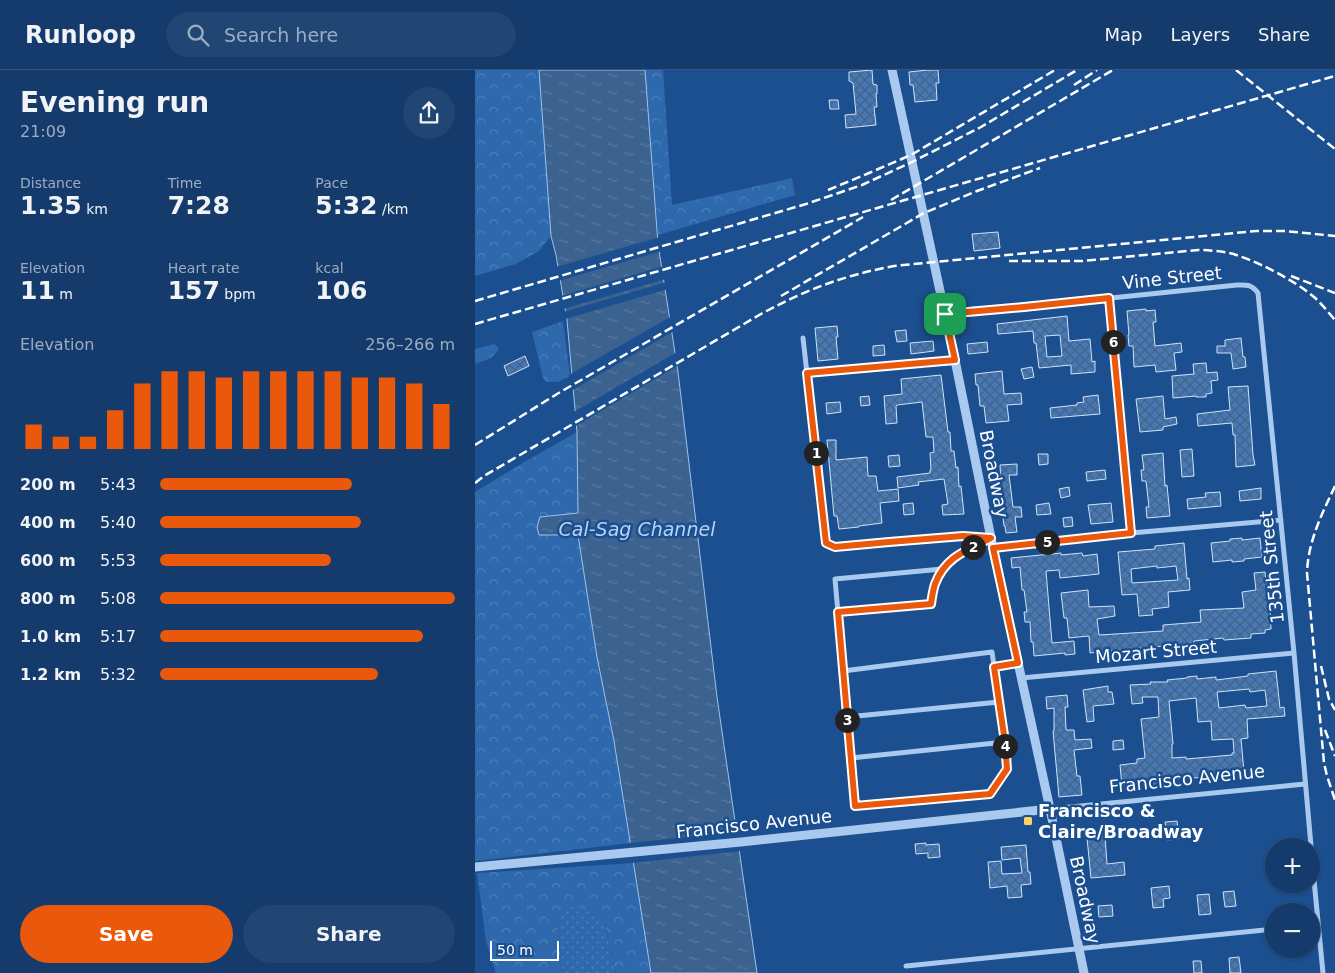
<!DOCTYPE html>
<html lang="en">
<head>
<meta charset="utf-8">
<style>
	:root { --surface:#143b6b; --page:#214673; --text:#f1f3f6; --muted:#9dadc1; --line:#33557e; --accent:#ea580c }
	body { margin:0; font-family:"DejaVu Sans",sans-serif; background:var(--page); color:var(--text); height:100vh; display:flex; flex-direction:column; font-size:19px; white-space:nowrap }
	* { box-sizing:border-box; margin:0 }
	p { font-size:16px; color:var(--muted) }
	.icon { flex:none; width:28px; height:28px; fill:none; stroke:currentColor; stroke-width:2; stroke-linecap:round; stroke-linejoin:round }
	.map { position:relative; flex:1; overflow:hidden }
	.details { display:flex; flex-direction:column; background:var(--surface); width:475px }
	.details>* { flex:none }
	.controls { position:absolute; left:790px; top:768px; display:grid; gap:10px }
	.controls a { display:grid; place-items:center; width:55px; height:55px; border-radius:50%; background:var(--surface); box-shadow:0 1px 4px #0004,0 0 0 1px var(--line); font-size:25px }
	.scale { position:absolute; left:15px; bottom:12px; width:69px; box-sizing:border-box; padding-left:5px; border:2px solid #fff; border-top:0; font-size:14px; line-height:18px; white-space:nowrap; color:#fff; -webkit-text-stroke:4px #1b4f8f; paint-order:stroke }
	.pin { position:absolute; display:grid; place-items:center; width:42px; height:42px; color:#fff; margin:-21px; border-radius:10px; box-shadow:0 2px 8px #0006 }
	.km { position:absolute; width:25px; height:25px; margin:-12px; border-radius:50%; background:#222; color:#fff; font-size:14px; line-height:25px; text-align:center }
	.round { display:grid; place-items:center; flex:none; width:52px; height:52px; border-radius:26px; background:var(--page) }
	.headline { display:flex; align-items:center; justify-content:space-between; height:85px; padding:0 20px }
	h1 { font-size:28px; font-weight:600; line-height:38px }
	.figures { display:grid; grid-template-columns:repeat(3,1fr); gap:8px; height:85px; padding:5px 20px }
	.figures div { display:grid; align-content:center }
	.figures b { font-size:25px; font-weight:600 }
	.figures small { font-size:14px; font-weight:400 }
	.figures p { font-size:14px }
	.chart { height:140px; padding:10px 20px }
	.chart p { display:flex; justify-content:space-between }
	.chart svg { width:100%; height:90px; margin-top:5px; stroke:var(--accent); stroke-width:6 }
	.primary-button { display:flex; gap:10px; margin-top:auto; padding:10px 20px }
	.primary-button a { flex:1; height:58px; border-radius:30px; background:var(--accent); color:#fff; font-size:20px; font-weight:600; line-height:58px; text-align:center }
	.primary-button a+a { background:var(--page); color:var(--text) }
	ul { padding:0 20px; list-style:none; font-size:16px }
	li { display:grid; grid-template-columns:80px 60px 1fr; align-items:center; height:38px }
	li i { height:12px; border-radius:6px; background:var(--accent) }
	header { display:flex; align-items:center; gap:30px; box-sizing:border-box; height:70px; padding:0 25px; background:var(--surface); border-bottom:1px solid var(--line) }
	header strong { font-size:24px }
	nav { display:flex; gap:28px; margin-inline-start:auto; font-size:18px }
	.search { width:350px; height:45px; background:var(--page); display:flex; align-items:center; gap:12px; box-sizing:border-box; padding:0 18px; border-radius:28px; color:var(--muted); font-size:19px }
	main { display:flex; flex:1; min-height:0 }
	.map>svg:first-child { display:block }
	.grass { fill:url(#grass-dots) }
	.forest { fill:url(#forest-crowns) }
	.water { fill:url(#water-ripples); stroke:#9cc4f0 }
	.pier { fill:#1b4f8f }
	.building { fill:url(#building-cross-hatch); stroke:#cfe3fa; fill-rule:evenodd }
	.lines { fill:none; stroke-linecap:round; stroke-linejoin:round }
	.minor { stroke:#a9c9ee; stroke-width:5 }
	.tertiary { stroke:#a9c9ee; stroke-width:9 }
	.rail { stroke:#fff; stroke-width:2.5; stroke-dasharray:9 4; stroke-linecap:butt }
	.route-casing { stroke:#fff; stroke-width:10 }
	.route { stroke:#ea580c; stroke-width:6 }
	.poi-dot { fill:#ffd166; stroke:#1b4f8f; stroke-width:2 }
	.labels { text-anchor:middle; stroke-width:5; stroke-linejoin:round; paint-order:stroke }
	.street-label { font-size:18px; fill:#fff; stroke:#1b4f8f }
	.poi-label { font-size:18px; font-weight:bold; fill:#fff; stroke:#1b4f8f; text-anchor:start }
	.water-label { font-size:19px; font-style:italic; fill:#b5d3f5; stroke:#1b4f8f }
</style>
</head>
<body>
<header>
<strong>Runloop</strong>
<div class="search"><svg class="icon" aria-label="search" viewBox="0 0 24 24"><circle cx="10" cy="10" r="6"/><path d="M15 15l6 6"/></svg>Search here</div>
<nav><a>Map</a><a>Layers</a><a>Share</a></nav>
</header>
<main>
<section class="details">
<div class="headline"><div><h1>Evening run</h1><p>21:09</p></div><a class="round"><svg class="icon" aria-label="share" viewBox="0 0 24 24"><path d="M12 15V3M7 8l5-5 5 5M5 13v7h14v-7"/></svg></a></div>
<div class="figures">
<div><p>Distance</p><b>1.35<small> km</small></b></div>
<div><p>Time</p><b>7:28</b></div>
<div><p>Pace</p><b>5:32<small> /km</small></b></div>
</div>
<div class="figures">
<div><p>Elevation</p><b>11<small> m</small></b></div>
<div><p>Heart rate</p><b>157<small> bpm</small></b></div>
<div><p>kcal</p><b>106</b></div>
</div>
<div class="chart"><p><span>Elevation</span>256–266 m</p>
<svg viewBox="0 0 160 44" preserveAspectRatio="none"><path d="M5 44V32M15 44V38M25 44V38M35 44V25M45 44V12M55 44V6M65 44V6M75 44V9M85 44V6M95 44V6M105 44V6M115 44V6M125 44V9M135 44V9M145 44V12M155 44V22"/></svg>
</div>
<ul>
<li><b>200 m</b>5:43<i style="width:65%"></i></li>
<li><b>400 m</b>5:40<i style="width:68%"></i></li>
<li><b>600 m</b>5:53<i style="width:58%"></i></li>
<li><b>800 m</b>5:08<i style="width:100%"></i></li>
<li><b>1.0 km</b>5:17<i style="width:89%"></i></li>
<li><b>1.2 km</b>5:32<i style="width:74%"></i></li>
</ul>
<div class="primary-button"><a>Save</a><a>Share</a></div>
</section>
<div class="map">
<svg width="860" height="903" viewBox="0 0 860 903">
	<defs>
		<pattern id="grass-dots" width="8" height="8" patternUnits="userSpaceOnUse" patternTransform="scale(1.25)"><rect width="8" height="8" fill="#2e69ad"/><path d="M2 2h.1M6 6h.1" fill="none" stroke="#4d80b9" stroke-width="1.8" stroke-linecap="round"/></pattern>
		<pattern id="forest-crowns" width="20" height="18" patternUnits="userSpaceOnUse" patternTransform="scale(1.25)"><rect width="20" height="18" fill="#2e69ad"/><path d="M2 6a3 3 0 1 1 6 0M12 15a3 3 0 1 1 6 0" fill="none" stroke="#4d80b9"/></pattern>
		<pattern id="water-ripples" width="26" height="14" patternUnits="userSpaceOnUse" patternTransform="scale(1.25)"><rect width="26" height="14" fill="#3c6290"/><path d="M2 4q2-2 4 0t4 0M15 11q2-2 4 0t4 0" fill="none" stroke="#597aa1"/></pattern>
		<pattern id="building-cross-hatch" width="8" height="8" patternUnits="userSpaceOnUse" patternTransform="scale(1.25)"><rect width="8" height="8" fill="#4478b7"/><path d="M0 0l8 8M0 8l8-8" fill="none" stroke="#486282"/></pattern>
	</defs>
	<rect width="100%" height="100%" fill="#1b4f8f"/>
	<path class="grass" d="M94,835l12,1 23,16 12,51h-54l-5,-59z"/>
	<path class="forest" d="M0,0h64l12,166 -12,15 -23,13 -41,12z
		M170,0h18l9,135 120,-27 3,17 -137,40z
		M88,251l7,55 -12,6h-12l-3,-4 -11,-46z
		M19,274l5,4c-5,11 -13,12 -24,16v-15z
		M102,362l1,81 -38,4v18l38,-1 19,123 17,84 17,102 -156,18v-369l46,-28z
		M159,793l17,110h-35l-12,-51 -23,-15 -12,-2 -12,10 5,58h-66l-10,-32 -9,-68z"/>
	<path class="water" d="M64,0h106l13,174 20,128 39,325 40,276h-106l-37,-232 -17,-84 -19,-122h-39l-2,-8 3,-10 38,-4 -1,-81 -10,-112 -11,-65 -5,-19z"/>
	<path class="pier" d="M185,167l2,14 -104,30 -2,-14z
		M189,196l2,13 -103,30 -2,-13z
		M192,212l1,7 -103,30 -2,-7z
		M197,246l2,15 -103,60 -2,-16z
		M202,282l2,13 -105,62 -2,-14z
		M263,762l3,19 -110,12 -2,-20z"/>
	<path class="building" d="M397,0l1,14 4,1v9h-1l1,13h-3l2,18 -30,3 -1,-13 11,-1 -3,-31 -4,-2v-9z
		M453,0h10l1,13h-3l1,17 -22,2 -2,-17h-3l-1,-13z
		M354,30h9l1,9h-9z
		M523,162l2,16 -26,3 -2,-17z
		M671,239v2l9,-1 1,12h-3l2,24 26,-3 1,9 -8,1 2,17 -20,2 -1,-7 -21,2 -1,-21h-4l-1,-11h1l-2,-24z
		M592,246l2,25 21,-2 2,23 3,-1v11l-24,2v-9l-32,3 -3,-25h-2l-1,-12 -35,3 -1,-10zM585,265l2,21 -15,1 -2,-21z
		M362,256l1,11h-2l2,22 -20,2 -3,-33z
		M431,260l1,11 -10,1 -2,-11z
		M766,268l2,19h2l1,10 -13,2 -2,-16h-14v-7h8v-6z
		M458,271l1,10 -23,3 -1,-11z
		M512,272l1,10 -20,2 -1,-10z
		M409,275l1,10 -12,1v-10z
		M50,286l4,10 -21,10 -4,-10z
		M731,293l1,10 10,-1 1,8 -7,1 1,12 -6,1v3h-10v-1l-23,2 -1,-22 22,-2 -1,-10z
		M557,297l2,10 -10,2 -3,-10z
		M527,301l2,23 17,-1 1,11 -15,1 2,16 -23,2 -2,-17h-4l-2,-21h-2l-1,-11z
		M466,305l7,57h2l1,19h3l2,17 2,-1 1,20 2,-1 3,28 -21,1 -1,-10 6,-1 -4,-25 -26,3 1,3 -21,3 -1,-11 33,-4v-3h1l-1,-17 4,-1 -1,-15h-7l-4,-35 -25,3 -1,1 1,17 -11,1 -2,-28 18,-2 -1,-15z
		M773,316l5,69 2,10 -19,2 -1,-32h-2l-1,-12 -34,3 -1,-12 33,-4 -2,-23z
		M623,325l2,19 -49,4 -1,-10 27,-3v-2l7,-1 -1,-5z
		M394,326l1,9 -9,1 -1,-9z
		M688,326l2,23 11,-2 1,7 -14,3v3l-23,2 -4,-33z
		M365,332l1,10 -14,2 -1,-11z
		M352,370h9v20l31,-3 1,19h8l2,15 20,-2 1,12 -19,2 2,20 -23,3v1l-20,2 -2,-13h-3z
		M717,379l2,27 -12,1 -2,-27z
		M688,383l2,33 2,-1 3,31 -23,2 -1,-11h3l-3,-26h-4l-1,-11h3l-2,-15z
		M563,384h10v10l-9,1z
		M424,385l1,11 -11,1 -1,-11z
		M542,394v11h-8l4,32h8l1,10h-7l2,15 -11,1 -1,-7h-1l-3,-26h-3l-2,-15h5l-1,-20z
		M630,400l1,9 -19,2 -1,-9z
		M594,417l1,9 -9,2 -2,-9z
		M786,418v11l-21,2 -1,-10z
		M745,422l1,14 -33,3 -1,-10 19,-2 -1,-4z
		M438,433l1,11 -10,1 -1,-11z
		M574,433l2,11 -14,1 -1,-10z
		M636,433l2,19 -22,2 -3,-19z
		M597,447l1,9 -9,1 -1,-9z
		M767,468v2l18,-2 2,19 -18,2v2l-12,1v-2l-19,2 -2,-19 19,-2v-2z
		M709,473l3,36 2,-1 1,12 -22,2 1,15 -17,2 1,6 -14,1 -2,-22 -15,1 -4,-43 37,-3v-3zM682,496v2l19,-2 2,14 -46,3 -1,-14z
		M586,483v2l21,-2 1,3 14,-2 2,20 -39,4 -1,-8 -13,1 6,72 22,-2 1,13 -10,1v-2l-31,3 -1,-14h-2l-1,-20h-5l-1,-10h3l-3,-22h-2l-2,-23 -8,1 -1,-10z
		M790,502l2,19 5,-1 2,14 -4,1 1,24 -6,1v3l-14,1v4l-27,2 -1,-2 -29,3v2l-104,10 -1,-17 -20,2 -2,-20h-3l-3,-25 27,-3 1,17 25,-1 1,10 -18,3 2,16 64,-4v-6l38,-3 -1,-12 44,-2 -2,-16 14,-2 -2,-17z
		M801,601l4,37 4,-1 1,9 -38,3 1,19 -7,1 3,33 -19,2v4l-10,1v-3l-43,4v3l-22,3 -10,1 -1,-3 -17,2 -2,-21 17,-2v-4l8,-1 -4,-39 18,-2 -1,-20h-16l1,6 -11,1 -2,-19 21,-1 -1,-2h18l-1,-2 20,-2v-1l10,-1v3l19,-2v3l32,-4v-2zM774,619l1,3 15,-2 2,16 -21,2 -1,-3 -26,3 -2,-16zM721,628l2,24 13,-1 1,19 21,-1 1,14h-2v2l-46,4v-2l-14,1v-14h1l-4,-43z
		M633,616v6h4l2,12 -21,2 1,15 -7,1 -4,-32z
		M592,625l1,12h-3l1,23h8l1,10 16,-1 1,9 -18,2 3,26h3l2,19 -23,2 -6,-66h1v-23l-7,1 -1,-12z
		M648,670l1,9 -11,1v-9z
		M702,751l2,18 -12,1 -2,-18z
		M630,766l2,28 17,-2 1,13 -34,3 -4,-40z
		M451,773v2l13,-1 1,13 -12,1v-5l-12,1 -1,-10z
		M551,775l2,27h2l1,12 -10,1 1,12 -14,1 -1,-12 -17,2 -2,-26 13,-1 1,13 20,-1 -2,-15 -18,2 -1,-13z
		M694,816l1,12 -7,1 1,8 -11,1 -2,-20z
		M759,821l2,15 -11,1 -2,-15z
		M734,824l2,20 -12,1 -2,-20z
		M637,835l1,11 -14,1 -1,-11z
		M764,887l2,16h-11l-1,-15z
		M718,891h8l1,12h-8z"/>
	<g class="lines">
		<path class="minor" d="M634,228l22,235
			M470,244l79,-7 213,-22c10,0 14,-1 21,8l36,360 17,193
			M328,268l23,205 10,4 53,-6 75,-5 26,2
			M332,303l148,-13
			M518,478l138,-15 150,-13
			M363,542l93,-8c1,-7 2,-14 4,-20 10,-27 31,-34 55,-46
			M519,597l24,-4
			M368,601l149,-19 13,90 2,27 -17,25 -135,12 -20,-227 107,-10
			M546,608l273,-25
			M372,647l152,-15
			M376,688l154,-16
			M575,739l255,-25
			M836,779l12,124
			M431,896l368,-37"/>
		<path class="tertiary" d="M417,0l63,290 38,188 57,261 34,164
			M0,797l266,-25 309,-33"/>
		<path class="rail" d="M761,0l99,79
			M599,15l23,-15
			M353,120l41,-17 42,-18 144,-85
			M416,130l222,-130
			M534,191h73l116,-11c10,0 21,1 31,3 25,6 65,27 85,44 8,7 14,15 21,23
			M816,206l44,17
			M306,226l143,-83 53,-22 63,-23
			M0,231l331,-97 56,-19 50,-23 69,-35 96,-57
			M0,254l860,-248
			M0,375l82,-51 306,-177
			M0,413l9,-7 277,-162c44,-24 84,-39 133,-48l362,-35h29l50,5
			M860,416c-13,28 -27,55 -28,87l17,190 3,13 8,24
			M846,596l8,33 6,11
			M850,660l10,26"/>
	</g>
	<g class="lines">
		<g class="route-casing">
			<path id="route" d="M634,228l22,235 -138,15 25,115 -24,4 11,75 2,27 -17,25 -135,12 -17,-194 93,-8c1,-7 2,-14 4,-20 10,-27 32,-34 56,-46l-28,-2 -74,6 -54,5 -9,-4 -19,-170 148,-13 -10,-46 79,-7z"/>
		</g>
		<use href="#route" class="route"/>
	</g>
	<rect class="poi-dot" x="548" y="746" width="10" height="10" rx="2.5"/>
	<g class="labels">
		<g class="street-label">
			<text transform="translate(697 208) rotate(-6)" y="6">Vine Street</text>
			<text transform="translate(519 404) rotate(79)" y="6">Broadway</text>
			<text transform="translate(797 497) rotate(-96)" y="6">135th Street</text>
			<text transform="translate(681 582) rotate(-5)" y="6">Mozart Street</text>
			<text transform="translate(712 709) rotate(-6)" y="6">Francisco Avenue</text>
			<text transform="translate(279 754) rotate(-6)" y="6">Francisco Avenue</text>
			<text transform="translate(610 830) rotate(78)" y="6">Broadway</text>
		</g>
		<g class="poi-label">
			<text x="563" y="747">Francisco &amp;<tspan x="563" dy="21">Claire/Broadway</tspan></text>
		</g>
		<g class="water-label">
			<text x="162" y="466">Cal-Sag Channel</text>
		</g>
	</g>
</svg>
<div class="controls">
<a>+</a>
<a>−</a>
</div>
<div class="scale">50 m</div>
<div class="pin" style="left:470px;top:244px;background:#1e9e55"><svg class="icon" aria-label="arrive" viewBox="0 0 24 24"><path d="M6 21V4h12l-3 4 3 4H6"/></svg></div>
<b class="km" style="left:341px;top:383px">1</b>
<b class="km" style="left:498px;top:477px">2</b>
<b class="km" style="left:372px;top:650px">3</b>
<b class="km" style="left:530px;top:676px">4</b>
<b class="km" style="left:572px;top:472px">5</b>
<b class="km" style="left:638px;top:272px">6</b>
</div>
</main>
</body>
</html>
